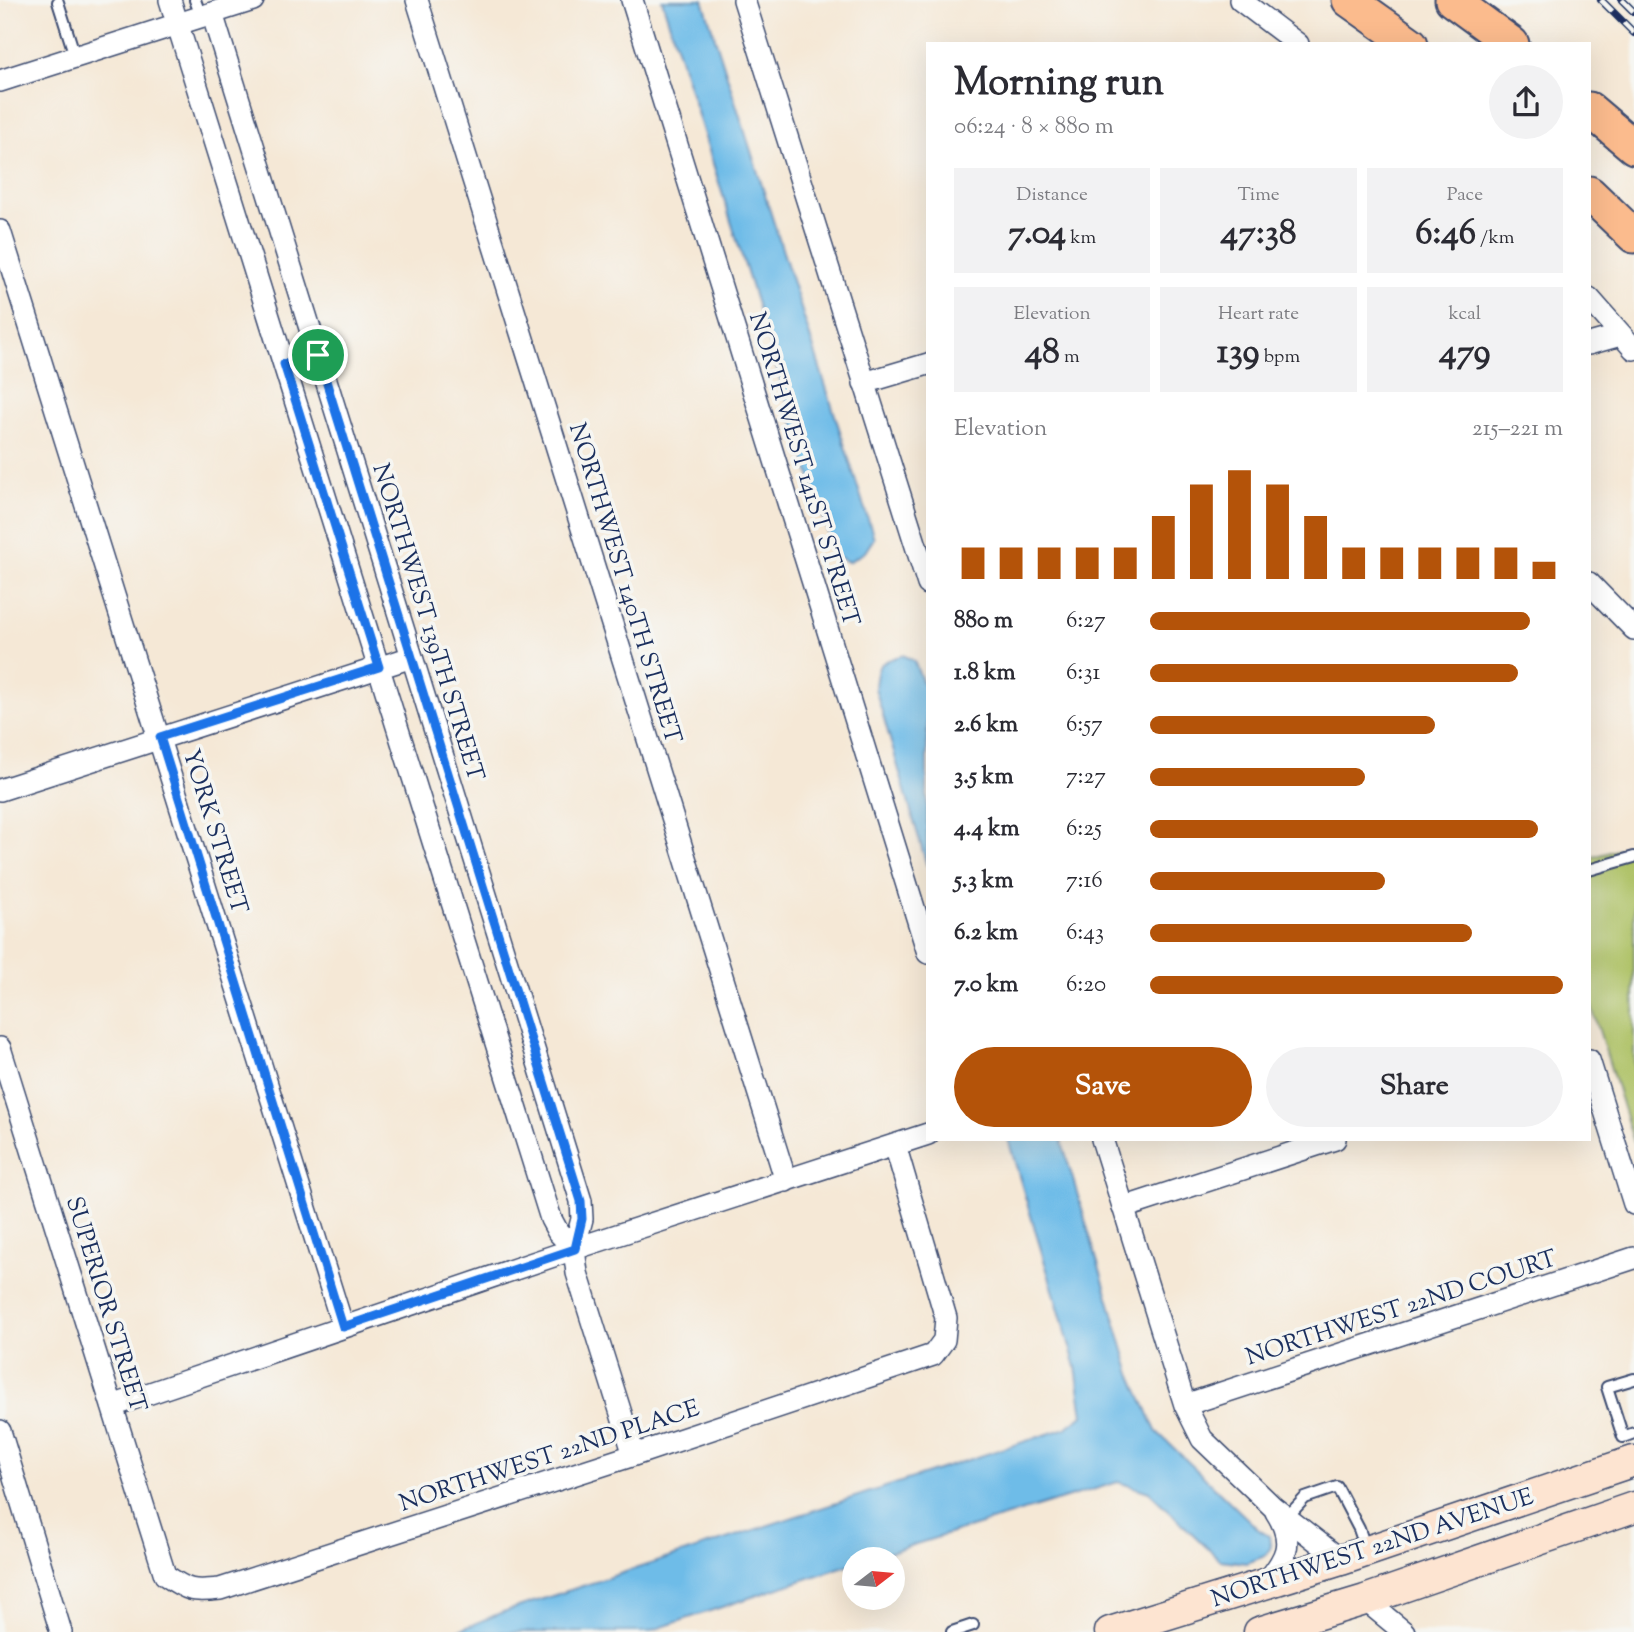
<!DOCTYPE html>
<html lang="en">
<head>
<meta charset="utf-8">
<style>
	:root { --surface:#fff; --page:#f2f2f3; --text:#2b2b33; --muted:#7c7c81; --accent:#b45309 }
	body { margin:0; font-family:"Sorts Mill Goudy",serif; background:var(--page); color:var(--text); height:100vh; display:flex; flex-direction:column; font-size:26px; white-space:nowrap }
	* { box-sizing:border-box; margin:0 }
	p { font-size:23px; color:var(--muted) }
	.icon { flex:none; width:38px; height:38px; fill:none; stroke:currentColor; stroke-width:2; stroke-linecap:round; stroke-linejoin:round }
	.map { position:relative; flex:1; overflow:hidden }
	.drawer { position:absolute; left:926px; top:42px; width:665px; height:1099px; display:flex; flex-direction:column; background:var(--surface); border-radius:0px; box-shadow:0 7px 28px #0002 }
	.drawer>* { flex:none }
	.needle { width:46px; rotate:74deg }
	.buttons { position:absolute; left:842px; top:1547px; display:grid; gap:14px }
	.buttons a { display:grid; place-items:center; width:63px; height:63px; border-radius:50%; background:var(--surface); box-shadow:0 7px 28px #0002; font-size:35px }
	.pin { position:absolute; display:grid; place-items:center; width:60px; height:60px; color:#fff; margin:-30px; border:4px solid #fff; border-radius:50%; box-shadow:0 2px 7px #0007 }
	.round { display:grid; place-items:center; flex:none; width:74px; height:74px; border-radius:37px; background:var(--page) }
	.head { display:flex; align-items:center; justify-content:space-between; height:119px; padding:0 28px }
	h1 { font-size:38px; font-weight:800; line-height:52px }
	.metrics { display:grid; grid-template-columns:repeat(3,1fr); gap:10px; height:119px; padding:7px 28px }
	.metrics div { display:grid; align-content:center; border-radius:0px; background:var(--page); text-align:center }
	.metrics b { font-size:35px; font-weight:800 }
	.metrics small { font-size:19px; font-weight:400 }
	.metrics p { font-size:19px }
	.chart { height:196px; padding:14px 28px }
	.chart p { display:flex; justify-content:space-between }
	.chart svg { width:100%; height:126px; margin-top:7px; stroke:var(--accent); stroke-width:6 }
	.action { display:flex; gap:14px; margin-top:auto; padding:14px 28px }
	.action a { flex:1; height:80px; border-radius:42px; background:var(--accent); color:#fff; font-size:28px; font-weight:800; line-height:80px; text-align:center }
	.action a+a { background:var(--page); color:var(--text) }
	ul { padding:0 28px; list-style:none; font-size:23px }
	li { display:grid; grid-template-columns:112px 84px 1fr; align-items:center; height:52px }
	li i { height:18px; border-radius:9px; background:var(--accent) }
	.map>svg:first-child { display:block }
	.green { fill:#adc165; stroke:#647862; stroke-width:2 }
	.water { fill:#6ebce8; stroke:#4476a3; stroke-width:2 }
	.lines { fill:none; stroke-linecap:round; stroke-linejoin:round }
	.lane-casing { stroke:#3c4b70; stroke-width:14 }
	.street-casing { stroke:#3c4b70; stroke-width:24 }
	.secondary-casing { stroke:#3c4b70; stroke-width:33 }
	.primary-casing { stroke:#3c4b70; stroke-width:37 }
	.lane { stroke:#fff; stroke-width:10 }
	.street { stroke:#fff; stroke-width:21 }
	.secondary { stroke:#fde4d1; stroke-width:30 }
	.primary { stroke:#fbbb8d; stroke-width:33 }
	.rail-casing { stroke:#1b2f5e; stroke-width:8 }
	.rail { stroke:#f6f6f2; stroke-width:5; stroke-dasharray:16; stroke-linecap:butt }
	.route-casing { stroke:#fff; stroke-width:14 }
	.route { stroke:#1a73e8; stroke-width:9 }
	.labels { text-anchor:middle; stroke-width:7; stroke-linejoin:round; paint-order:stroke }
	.street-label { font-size:24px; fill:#1b2f5e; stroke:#f6f6f2 }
</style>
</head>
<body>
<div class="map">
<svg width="1634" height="1632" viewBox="0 0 1634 1632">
	<rect width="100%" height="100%" fill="#f6f6f2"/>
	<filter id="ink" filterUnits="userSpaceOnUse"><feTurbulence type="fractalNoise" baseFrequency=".0143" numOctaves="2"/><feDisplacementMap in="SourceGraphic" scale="14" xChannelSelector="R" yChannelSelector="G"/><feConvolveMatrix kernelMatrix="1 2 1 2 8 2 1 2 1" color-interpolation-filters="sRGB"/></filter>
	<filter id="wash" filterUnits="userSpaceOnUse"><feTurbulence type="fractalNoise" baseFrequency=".00686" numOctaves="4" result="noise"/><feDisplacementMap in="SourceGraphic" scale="28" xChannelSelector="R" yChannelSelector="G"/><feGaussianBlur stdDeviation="1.57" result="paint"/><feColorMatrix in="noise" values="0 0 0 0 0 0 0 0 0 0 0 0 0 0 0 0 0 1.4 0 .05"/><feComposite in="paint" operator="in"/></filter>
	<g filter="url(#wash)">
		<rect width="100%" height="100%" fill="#f5e8d6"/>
		<path class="green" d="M1634,845v298l-45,-145v-140z"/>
		<path class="water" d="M662,0h41l171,538 -9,14 -17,10 -13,-7z
			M903,655l11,6 13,32v173l-52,-178c2,-26 4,-25 28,-33z
			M1008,1139h53l70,235 25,57 103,99 10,6 2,11 -6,9 -18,7 -27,-3 -71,-68 -31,-10 -251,77h-13v4l-207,69h-192l48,-20 563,-184 17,-13 -7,-48z"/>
	</g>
	<g filter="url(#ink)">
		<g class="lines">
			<g class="lane-casing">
				<path id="lane" d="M195,0l6,16
					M58,2l17,54
					M1589,870l45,-13
					M1634,1379l-27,8 16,50 11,-4
					M1286,1518l19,-20 32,-11 22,42 7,20
					M952,1632l21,-7"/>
			</g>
			<g class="street-casing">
				<path id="street" d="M170,0l381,1219 7,13 16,17
					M417,0l369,1181
					M632,0l296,953
					M744,0l184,584
					M1240,0l58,44
					M212,13l369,1188 1,18 -8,30 3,24 57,182
					M0,81l253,-81
					M0,231l343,1096
					M1589,298l45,51
					M1589,344l32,-9
					M864,383l64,-19
					M1589,583l45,46
					M0,790l412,-133
					M0,1048l165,527c23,16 27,17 55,14l414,-134 299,-100 11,-15 2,-22 -51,-173
					M1589,1060l45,144
					M1102,1139l83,266 17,34 71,68 68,53
					M1123,1208l212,-69
					M1185,1405l449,-147
					M112,1406l462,-157 354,-115
					M0,1431l61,201
					M1264,1585c22,-26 32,-42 12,-73
					M1365,1600l39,32"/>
			</g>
			<g class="secondary-casing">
				<path id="secondary" d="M1110,1632l231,-72 293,-99
					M1259,1632l106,-32 269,-93"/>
			</g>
			<g class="primary-casing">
				<path id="primary" d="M1349,0l62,44
					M1452,0l60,44
					M1589,109l45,38
					M1589,193l45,43"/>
			</g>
			<use href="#lane" class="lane"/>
			<use href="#street" class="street"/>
			<use href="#secondary" class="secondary"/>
			<use href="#primary" class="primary"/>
			<g class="rail-casing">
				<path id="rail" d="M1601,0l33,33
					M1622,0l12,12"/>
			</g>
			<use href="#rail" class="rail"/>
		</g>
	</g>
	<g class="lines" filter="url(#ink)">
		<g class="route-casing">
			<path id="route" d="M318,355l263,846 1,18 -7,30 -232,78 -183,-590 219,-70 -95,-303z"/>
		</g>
		<use href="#route" class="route"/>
	</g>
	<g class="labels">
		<g class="street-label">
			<text transform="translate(805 469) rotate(73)" y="8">NORTHWEST 141ST STREET</text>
			<text transform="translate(626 583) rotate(73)" y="8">NORTHWEST 140TH STREET</text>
			<text transform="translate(429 622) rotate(73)" y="8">NORTHWEST 139TH STREET</text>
			<text transform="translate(216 831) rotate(73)" y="8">YORK STREET</text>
			<text transform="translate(107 1304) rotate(73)" y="8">SUPERIOR STREET</text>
			<text transform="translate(1401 1307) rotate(-18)" y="8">NORTHWEST 22ND COURT</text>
			<text transform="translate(549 1455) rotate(-18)" y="8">NORTHWEST 22ND PLACE</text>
			<text transform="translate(1372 1547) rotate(-18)" y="8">NORTHWEST 22ND AVENUE</text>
		</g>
	</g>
</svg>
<div class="buttons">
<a><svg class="needle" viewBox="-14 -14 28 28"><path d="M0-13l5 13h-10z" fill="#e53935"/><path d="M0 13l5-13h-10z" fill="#7c7c81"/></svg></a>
</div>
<div class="pin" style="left:318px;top:355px;background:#1e9e55"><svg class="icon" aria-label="arrive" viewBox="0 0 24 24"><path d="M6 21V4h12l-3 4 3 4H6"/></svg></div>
<section class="drawer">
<div class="head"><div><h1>Morning run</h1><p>06:24 · 8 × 880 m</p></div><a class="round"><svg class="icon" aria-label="share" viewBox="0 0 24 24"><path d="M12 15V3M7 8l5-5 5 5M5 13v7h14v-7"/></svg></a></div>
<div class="metrics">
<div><p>Distance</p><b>7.04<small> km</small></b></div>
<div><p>Time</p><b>47:38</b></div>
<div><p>Pace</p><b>6:46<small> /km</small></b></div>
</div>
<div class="metrics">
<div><p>Elevation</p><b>48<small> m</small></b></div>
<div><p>Heart rate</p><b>139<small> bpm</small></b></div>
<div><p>kcal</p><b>479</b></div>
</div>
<div class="chart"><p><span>Elevation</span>215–221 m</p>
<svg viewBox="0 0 160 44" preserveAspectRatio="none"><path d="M5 44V33M15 44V33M25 44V33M35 44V33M45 44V33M55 44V22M65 44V11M75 44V6M85 44V11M95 44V22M105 44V33M115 44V33M125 44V33M135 44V33M145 44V33M155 44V38"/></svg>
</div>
<ul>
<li><b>880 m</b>6:27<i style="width:92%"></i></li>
<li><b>1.8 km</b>6:31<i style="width:89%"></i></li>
<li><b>2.6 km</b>6:57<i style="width:69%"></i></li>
<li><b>3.5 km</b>7:27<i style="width:52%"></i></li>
<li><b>4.4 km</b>6:25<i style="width:94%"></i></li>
<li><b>5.3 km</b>7:16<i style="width:57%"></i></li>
<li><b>6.2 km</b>6:43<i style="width:78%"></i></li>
<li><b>7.0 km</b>6:20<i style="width:100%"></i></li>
</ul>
<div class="action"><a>Save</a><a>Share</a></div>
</section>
</div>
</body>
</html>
